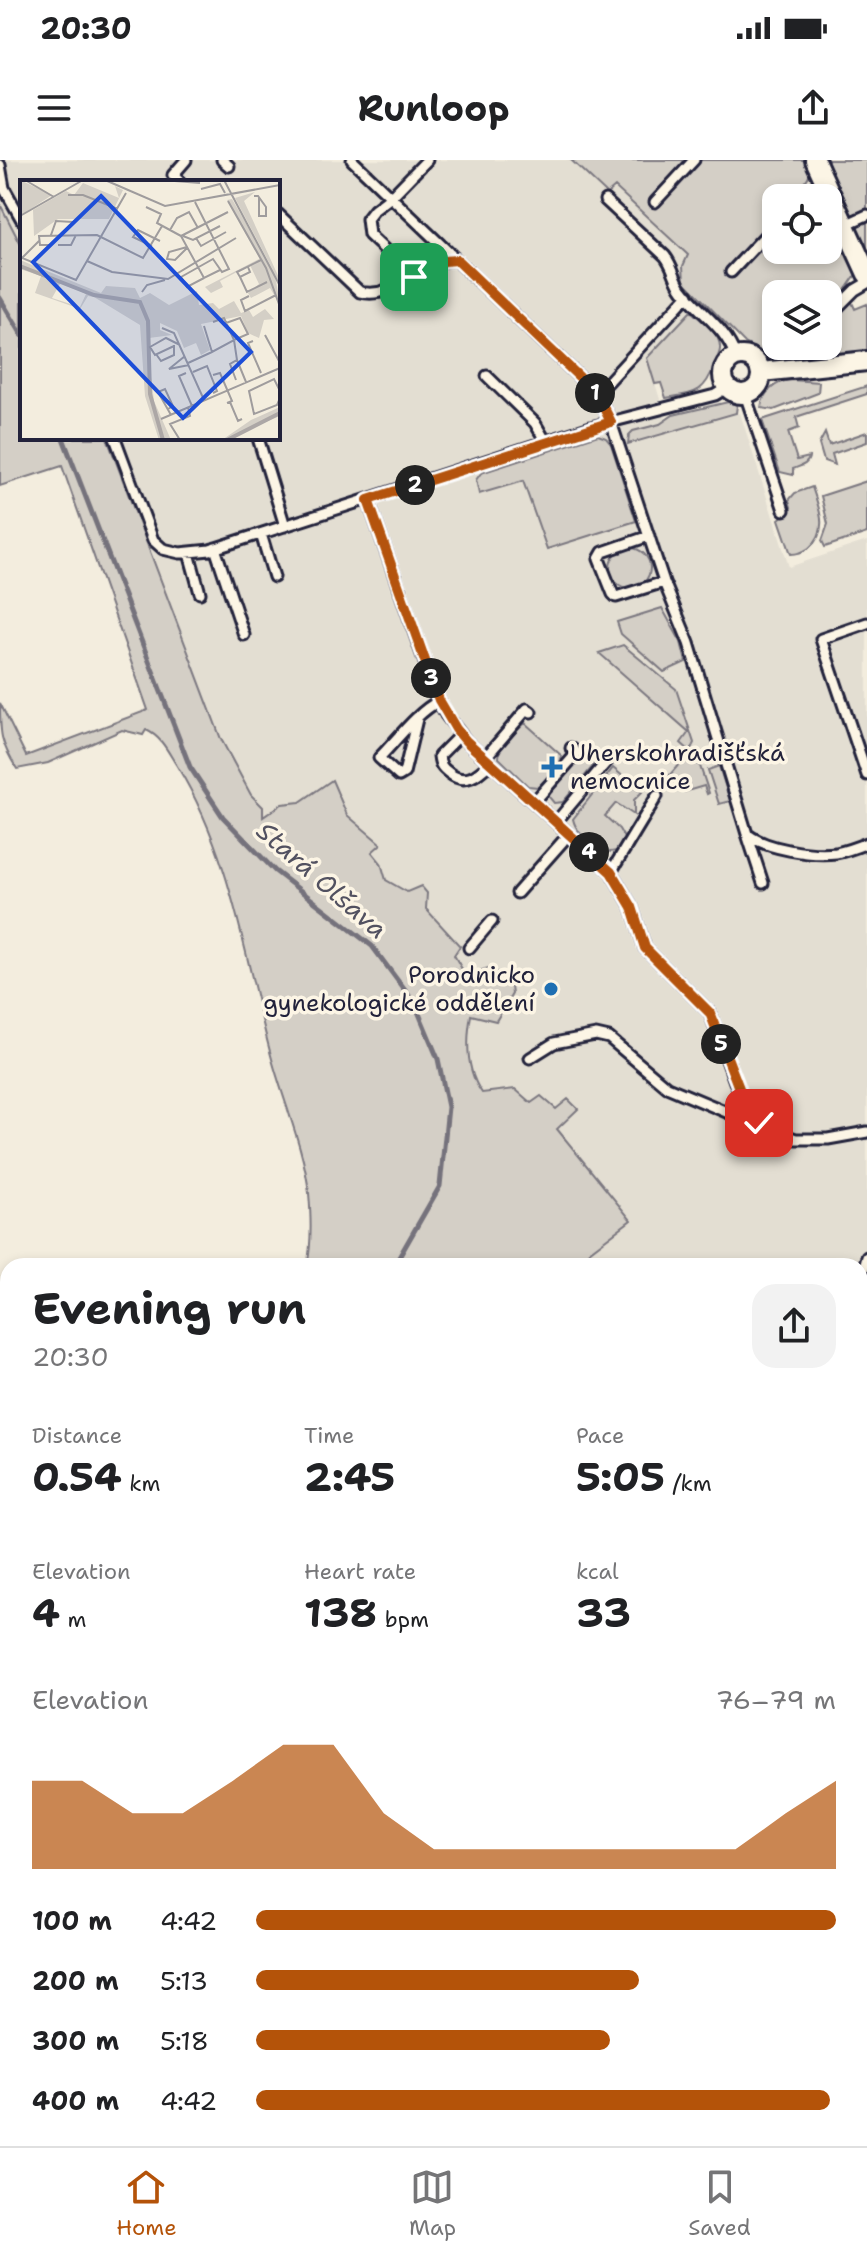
<!DOCTYPE html>
<html lang="en">
<head>
<meta charset="utf-8">
<style>
	:root { --surface:#fff; --page:#f2f2f2; --text:#202124; --muted:#757577; --line:#e0e0e0; --accent:#b45309 }
	body { margin:0; font-family:"Shantell Sans",sans-serif; background:var(--page); color:var(--text); height:100vh; display:flex; flex-direction:column; font-size:30px; white-space:nowrap }
	* { box-sizing:border-box; margin:0 }
	p { font-size:26px; color:var(--muted) }
	.icon { flex:none; width:44px; height:44px; fill:none; stroke:currentColor; stroke-width:2; stroke-linecap:round; stroke-linejoin:round }
	.map { position:relative; flex:1; overflow:hidden }
	.panel { position:absolute; left:0px; top:1098px; width:868px; height:888px; display:flex; flex-direction:column; background:var(--surface); border-radius:24px 24px 0 0; box-shadow:0 4px 12px #0003 }
	.panel>* { flex:none }
	.fabs { position:absolute; left:762px; top:24px; display:grid; gap:16px }
	.fabs a { display:grid; place-items:center; width:80px; height:80px; border-radius:16px; background:var(--surface); box-shadow:0 4px 12px #0003; font-size:40px }
	.pin { position:absolute; display:grid; place-items:center; width:68px; height:68px; color:#fff; margin:-34px; border-radius:16px; box-shadow:0 4px 12px #0006 }
	.km { position:absolute; width:40px; height:40px; margin:-20px; border-radius:50%; background:#222; color:#fff; font-size:22px; line-height:40px; text-align:center }
	.round { display:grid; place-items:center; flex:none; width:84px; height:84px; border-radius:24px; background:var(--page) }
	.headline { display:flex; align-items:center; justify-content:space-between; height:136px; padding:0 32px }
	h1 { font-size:44px; font-weight:700; line-height:60px }
	.stats { display:grid; grid-template-columns:repeat(3,1fr); gap:12px; height:136px; padding:8px 32px }
	.stats div { display:grid; align-content:center }
	.stats b { font-size:40px; font-weight:700 }
	.stats small { font-size:22px; font-weight:400 }
	.stats p { font-size:22px }
	.chart { height:224px; padding:16px 32px }
	.chart p { display:flex; justify-content:space-between }
	.chart svg { width:100%; height:144px; margin-top:8px; fill:var(--accent); opacity:.7 }
	ul { padding:0 32px; list-style:none; font-size:26px }
	li { display:grid; grid-template-columns:128px 96px 1fr; align-items:center; height:60px }
	li i { height:20px; border-radius:10px; background:var(--accent) }
	.status { display:flex; justify-content:space-between; align-items:center; height:56px; padding:0 40px; background:var(--surface); direction:ltr }
	.status svg { height:22px; fill:currentColor }
	header { display:flex; justify-content:space-between; align-items:center; height:104px; padding:0 32px; background:var(--surface); font-size:36px; font-weight:700 }
	.dock { display:flex; justify-content:space-around; align-items:center; height:112px; border-top:2px solid var(--line); background:var(--surface); font-size:22px; color:var(--muted) }
	.dock a { display:grid; justify-items:center; gap:4px }
	.dock .active { color:var(--accent) }
	.map>svg:first-child { display:block }
	.built { fill:#e3ded2 }
	.green { fill:#d4cfc6; stroke:#7b7880; stroke-width:2; fill-rule:evenodd }
	.lines { fill:none; stroke-linecap:round; stroke-linejoin:round }
	.stream { stroke:#75727b; stroke-width:5 }
	.service-casing { stroke:#22223b; stroke-width:15 }
	.minor-casing { stroke:#22223b; stroke-width:24 }
	.service { stroke:#fcf5e5; stroke-width:9 }
	.minor { stroke:#fcf5e5; stroke-width:18 }
	.route-casing { stroke:#fff; stroke-width:16 }
	.route { stroke:#b45309; stroke-width:10 }
	.poi-dot { fill:#1f6fb2; stroke:#fcf5e5; stroke-width:3 }
	.labels { text-anchor:middle; stroke-width:7; stroke-linejoin:round; paint-order:stroke }
	.poi-label { font-size:24px; fill:#22223b; stroke:#fcf5e5; text-anchor:start }
	.water-label { font-size:26px; font-style:italic; fill:#525160; stroke:#fcf5e5 }
	.inset-river { fill:none; stroke:#aca7a6; stroke-width:4 }
	.inset-road { fill:none; stroke:#9f9c9d; stroke-width:2 }
	.view { fill:#1d4ed8; fill-opacity:0.15; stroke:#1d4ed8; stroke-width:4 }
	.inset-edge { fill:none; stroke:#22223b; stroke-width:4 }
</style>
</head>
<body>
<div class="status"><b>20:30</b><svg viewBox="0 0 49 12"><path d="M0 12V9h3v3zM5 12V6h3v6zM10 12V3h3v9zM15 12V0h3v12zM26 1h20v11H26zM47 4h2v5h-2z"/></svg></div>
<header><svg class="icon" aria-label="menu" viewBox="0 0 24 24"><path d="M4 6h16M4 12h16M4 18h16"/></svg>Runloop<svg class="icon" aria-label="share" viewBox="0 0 24 24"><path d="M12 15V3M7 8l5-5 5 5M5 13v7h14v-7"/></svg></header>
<div class="map">
<svg width="867" height="1986" viewBox="0 0 867 1986">
	<rect width="100%" height="100%" fill="#f3edde"/>
	<filter id="ink" filterUnits="userSpaceOnUse"><feTurbulence type="fractalNoise" baseFrequency=".0125" numOctaves="2"/><feDisplacementMap in="SourceGraphic" scale="16" xChannelSelector="R" yChannelSelector="G"/><feConvolveMatrix kernelMatrix="1 2 1 2 8 2 1 2 1" color-interpolation-filters="sRGB"/></filter>
	<g filter="url(#ink)">
		<path class="built" d="M0,0h571l36,33 7,-7 74,70 -5,10 1,15 18,18 -55,59 23,73 70,-18 49,154 78,-26v842l-7,-2v-115h-263l-120,-172 -214,-276v-11l-12,-12 -30,-56 -112,-301h169v-256h-256v99l-22,-38z
			M867,1276v710h-618l-21,-8h632v-692z
			M8,1554v339l-8,-3v-325z
			M0,1928l8,3v47h138l21,8h-167z"/>
		<path class="green" d="M571,0h236c5,13 3,17 -7,27l5,11h-29v52h52v-43l29,66 -11,16 9,20 12,-5v51l-88,7 -34,-19 -61,-62 -1,-15 5,-11 -73,-68 -8,7zM776,134h52v52h-52z
			M823,0h44v97z
			M0,44l22,43v191h85l114,301 30,56 12,12v10l19,-13 18,-2 32,-22 15,35 34,29 -9,8 9,11 5,17 21,12 14,-6 6,7 -1,16 34,37 -6,9 12,21 22,-8 22,11 2,15 -16,27 -25,-6c-5,27 -5,55 11,78l33,-4 16,14 10,-7 15,13 12,-10 10,10 -21,20 74,91 -42,32 8,14h-290c5,-22 4,-50 2,-73 -5,-45 -25,-90 -37,-134 -27,-99 -40,-204 -95,-293 -9,-14 -15,-29 -31,-36l-3,5 -21,-5 -74,33 -31,6c-17,-27 -17,-35 -17,-66l26,53 122,-46 -86,-244 -62,20z
			M691,151c8,8 23,18 27,28 5,10 0,16 -3,25 -11,30 -19,29 -49,34l-5,-15 -6,1 -8,-26z
			M791,220l28,2 -1,11 -44,17 -13,-2c1,-15 15,-27 30,-28z
			M867,226v8l-71,23 3,11 -11,4 9,28 12,-3c-1,8 -9,9 -16,12v6l-13,-3 -18,-52z
			M728,242l9,3 -1,8 -108,31 1,-9 4,-4 27,-7 13,-9z
			M867,272v10l-35,12 3,11 -11,-4 -5,-17 6,-11 4,12z
			M598,275l8,3 5,6 25,77 -89,28 -24,-68 -44,13 -3,-14 5,-7z
			M867,321v52l-42,14 -3,-6 6,-17 -7,-28z
			M812,327c7,21 18,44 -3,61 -6,4 -11,6 -18,6l-12,-35 6,-5v-5l6,-2 -2,-7 6,-7z
			M610 408a20 20 0 1 1 40 0a20 20 0 1 1-40 0Z
			M662,448l19,34 5,20 -22,10 -43,-38 -4,-12z
			M623,485l53,44 18,54 -4,8 -9,-8 8,-11 -90,-79z
			M525,563l37,33 -3,10 -21,21 -10,-1 -29,-28 1,-11z
			M589,588l11,10 -37,44 -9,1 -5,-6 1,-5z
			M687,595l13,11 9,27 -2,1 -3,-8 -20,6 -16,-15z
			M719,606l11,35 -11,3 -11,-34z
			M613,608l29,24 -8,8v15l-18,-12 -11,13 14,13 5,9 -3,11c-17,11 -44,-12 -48,-30z
			M860,1221l7,2v52l-7,10z
			M860,1377l7,10v173l-7,-3z
			M8,1458v96l-8,11v-96z"/>
		<g class="lines">
			<path class="stream" d="M0,138l22,37
				M63,278l127,329 33,50 52,54 97,75 43,58 23,55 10,48 -8,79 -46,80
				M0,1528l8,-10"/>
			<g class="service-casing">
				<path id="service" d="M222,0l7,6
					M352,0l245,234 14,28 53,160 25,61 58,191c19,15 65,22 89,19 10,-2 21,-6 31,-10
					M0,5l4,23 18,32
					M180,22l-7,-7 13,-15
					M800,38l9,-9 16,-7
					M605,40l60,56c9,11 9,23 17,33 19,26 42,36 54,68
					M655,42l39,-42
					M278,54l82,78c38,9 62,-34 97,-32
					M845,65l22,-10
					M731,112l45,-48
					M414,117l-45,-42 -2,-16 7,-9 17,-13 36,-37
					M828,157l27,-27 12,-7
					M487,216l48,47 11,19
					M597,234l91,-99
					M745,234l39,116
					M115,278l38,102 10,9 17,4 30,-3 381,-123 124,-32 13,-8
					M258,278l27,88
					M368,340l68,194 10,21 20,26 145,131 21,35 13,41 65,65 25,69 7,14 15,18 25,20 14,5h32l39,-7
					M261,374l13,43
					M649,376l-46,16 -4,7 14,35 3,3 48,-15
					M215,388l29,87
					M189,393l11,40
					M867,463l-46,16 46,136
					M417,559l-13,54 -5,3 -20,-18c18,-18 37,-45 60,-57
					M460,575l-21,21c1,9 3,12 10,17 16,13 29,2 41,-10
					M485,598l42,-49 4,3
					M534,642l43,-49 -6,-5
					M556,662l52,-62
					M747,674l16,49
					M611,712l46,-76
					M517,733l46,-52
					M469,788l23,-27
					M530,898l24,-15 42,-8 13,3 58,49 81,34h16
					M860,1123l7,-26
					M860,1144l7,7
					M860,1564l7,3
					M0,1655l8,2
					M860,1711l7,-19
					M860,1809l7,3
					M0,1843l4,2 4,-10
					M860,1853l7,3
					M85,1986l4,-8
					M258,1986l3,-8
					M290,1986l3,-8
					M411,1986l3,-8
					M503,1986l3,-8
					M622,1986l4,-8
					M712,1986l4,-8"/>
			</g>
			<g class="minor-casing">
				<path id="minor" d="M815,0l52,114
					M723 215a19 19 0 1 1 38 0a19 19 0 1 1-38 0Z
					M761,212l106,-11
					M0,1913l8,3
					M172,1978l22,8"/>
			</g>
			<use href="#service" class="service"/>
			<use href="#minor" class="minor"/>
		</g>
	</g>
	<g class="lines" filter="url(#ink)">
		<g class="route-casing">
			<path id="route" d="M414,117l30,-16 13,-1 140,134 14,28 -243,78 71,200 17,29 10,12 145,131 21,35 13,41 65,65 32,83 22,25 -5,2"/>
		</g>
		<use href="#route" class="route"/>
	</g>
	<g class="poi-dot">
		<path d="M548 595h8v8h8v8h-8v8h-8v-8h-8v-8h8z"/>
		<circle cx="551" cy="829" r="8"/>
	</g>
	<g class="labels">
		<g class="poi-label">
			<text x="570" y="601">Uherskohradišťská<tspan x="570" dy="28">nemocnice</tspan></text>
			<text x="535" y="823" text-anchor="end">Porodnicko<tspan x="535" dy="28">gynekologické oddělení</tspan></text>
		</g>
		<g class="water-label">
			<text transform="translate(322 720) rotate(41)" y="9">Stará Olšava</text>
		</g>
	</g>
	<g transform="translate(20 20)">
		<rect width="260" height="260" fill="#f3edde"/>
		<path d="M0,0l32,15 -32,21zM63,3l36,15 -4,-12 8,4 -14,29h-51l-24,17 -1,-26 33,-19 8,4zM235,12l-11,9 36,79v4l-5,-9 5,30 -10,-17 -19,10 -3,-5 11,-9 -9,-19 -30,16 3,6 -12,6 -6,-6 54,-28 2,2 -34,-61 5,-1 43,75 -40,-76zM0,80l81,33 5,-7 29,2 5,10 10,-5 19,12 28,-14 2,14 14,-2 6,6 15,-8 7,12 8,-3 4,7 12,-8 9,10 -10,1 -5,18 -11,-5 -7,-17 -40,8 9,26 -9,5 -5,-12 -12,5 -7,-17 -17,-8v7l12,5 -23,3 -1,15 6,48 17,39h-12l-14,-44 -5,-71 -46,-28 -6,-1 -8,13 -45,-16 6,-17 -21,-7zM41,102l25,12 -6,13 -28,-9zM260,227v9l-58,24 29,-20z" fill="#d4cfc6" fill-rule="evenodd"/>
		<path class="inset-river" d="M0,86l74,29 46,7 8,19 2,73 13,46M207,260l53,-27"/>
		<path class="inset-road" d="M5,0l29,17M85,0l60,26 115,-21M142,0l38,3M204,0l56,106M181,9l19,-5 5,9M48,15h15l35,14M234,16h4l8,11v9h-7v-19M208,21l38,67 14,39M175,22l34,67 -7,3 -9,-13 -32,18 6,10 17,-9M126,27l15,7 -4,9 24,13 47,-24M0,36l63,-36M150,50l7,-12 12,-6 9,16M31,55l5,-14 17,1M161,56l23,42 16,-8M163,56l10,4 27,-14M176,58l5,8 25,-14M19,61l-17,17 54,22 50,-87M31,65h-11l-1,-9 58,-1 46,23 19,-32M38,65h13l5,-10M132,66l-19,-9 5,-7 22,11M167,67l-18,5 -2,7 8,1 12,-12M67,81l25,11 56,7 68,-41M228,87l2,5 -10,5 -3,-5 24,-12M220,97l7,15 20,-10M122,112l5,-7 18,-5M229,116l-8,4 4,11 31,-16M193,142l11,-4 10,22 14,-6 -8,-16 -14,5M184,146l8,26 22,-12 3,20M142,148l12,5 30,67M245,155l14,26M233,161l-5,2 13,30M154,166l-19,9 -5,-8 16,-9 14,7M136,174l5,7 13,-6v-10M165,176l-16,13 20,-4M168,183l24,-11M173,192l14,-6 10,25 -4,2M166,193l-7,3 13,30M193,195l7,-2 12,28 -5,2M216,200l-6,-16 7,-4 9,22M260,211l-6,-12 -25,12 5,23 23,-9 3,-7M210,222l8,19 4,-2M148,229l5,-3 -8,-17 -7,3 13,23M141,239l119,-51M160,260l-10,-16 20,-8 -2,-9"/>
		<path class="view" d="M81,16l150,156 -68,66 -150,-156z"/>
		<rect width="260" height="260" class="inset-edge"/>
	</g>
</svg>
<div class="fabs">
<a><svg class="icon" aria-label="locate" viewBox="0 0 24 24"><circle cx="12" cy="12" r="6"/><path d="M12 2v4M12 18v4M2 12h4M18 12h4"/></svg></a>
<a><svg class="icon" aria-label="layers" viewBox="0 0 24 24"><path d="M12 4l9 5-9 5-9-5zM3 14l9 5 9-5"/></svg></a>
</div>
<div class="pin" style="left:414px;top:117px;background:#1e9e55"><svg class="icon" aria-label="arrive" viewBox="0 0 24 24"><path d="M6 21V4h12l-3 4 3 4H6"/></svg></div>
<div class="pin" style="left:759px;top:963px;background:#d93025"><svg class="icon" aria-label="check" viewBox="0 0 24 24"><path d="M5 12l5 5 9-10"/></svg></div>
<b class="km" style="left:595px;top:233px">1</b>
<b class="km" style="left:415px;top:325px">2</b>
<b class="km" style="left:431px;top:518px">3</b>
<b class="km" style="left:589px;top:692px">4</b>
<b class="km" style="left:721px;top:884px">5</b>
<section class="panel">
<div class="headline"><div><h1>Evening run</h1><p>20:30</p></div><a class="round"><svg class="icon" aria-label="share" viewBox="0 0 24 24"><path d="M12 15V3M7 8l5-5 5 5M5 13v7h14v-7"/></svg></a></div>
<div class="stats">
<div><p>Distance</p><b>0.54<small> km</small></b></div>
<div><p>Time</p><b>2:45</b></div>
<div><p>Pace</p><b>5:05<small> /km</small></b></div>
</div>
<div class="stats">
<div><p>Elevation</p><b>4<small> m</small></b></div>
<div><p>Heart rate</p><b>138<small> bpm</small></b></div>
<div><p>kcal</p><b>33</b></div>
</div>
<div class="chart"><p><span>Elevation</span>76–79 m</p>
<svg viewBox="0 0 160 44" preserveAspectRatio="none"><path d="M0 44V17L10 17L20 27L30 27L40 17L50 6L60 6L70 27L80 38L90 38L100 38L110 38L120 38L130 38L140 38L150 27L160 17V44z"/></svg>
</div>
<ul>
<li><b>100 m</b>4:42<i style="width:100%"></i></li>
<li><b>200 m</b>5:13<i style="width:66%"></i></li>
<li><b>300 m</b>5:18<i style="width:61%"></i></li>
<li><b>400 m</b>4:42<i style="width:99%"></i></li>
</ul>
</section>
</div>
<nav class="dock">
<a class="active"><svg class="icon" aria-label="home" viewBox="0 0 24 24"><path d="M3 11l9-7 9 7M6 9v11h12V9"/></svg>Home</a>
<a><svg class="icon" aria-label="map" viewBox="0 0 24 24"><path d="M3 6l6-2 6 2 6-2v14l-6 2-6-2-6 2zM9 4v14M15 6v14"/></svg>Map</a>
<a><svg class="icon" aria-label="saved" viewBox="0 0 24 24"><path d="M7 4h10v16l-5-4-5 4z"/></svg>Saved</a>
</nav>
</body>
</html>
